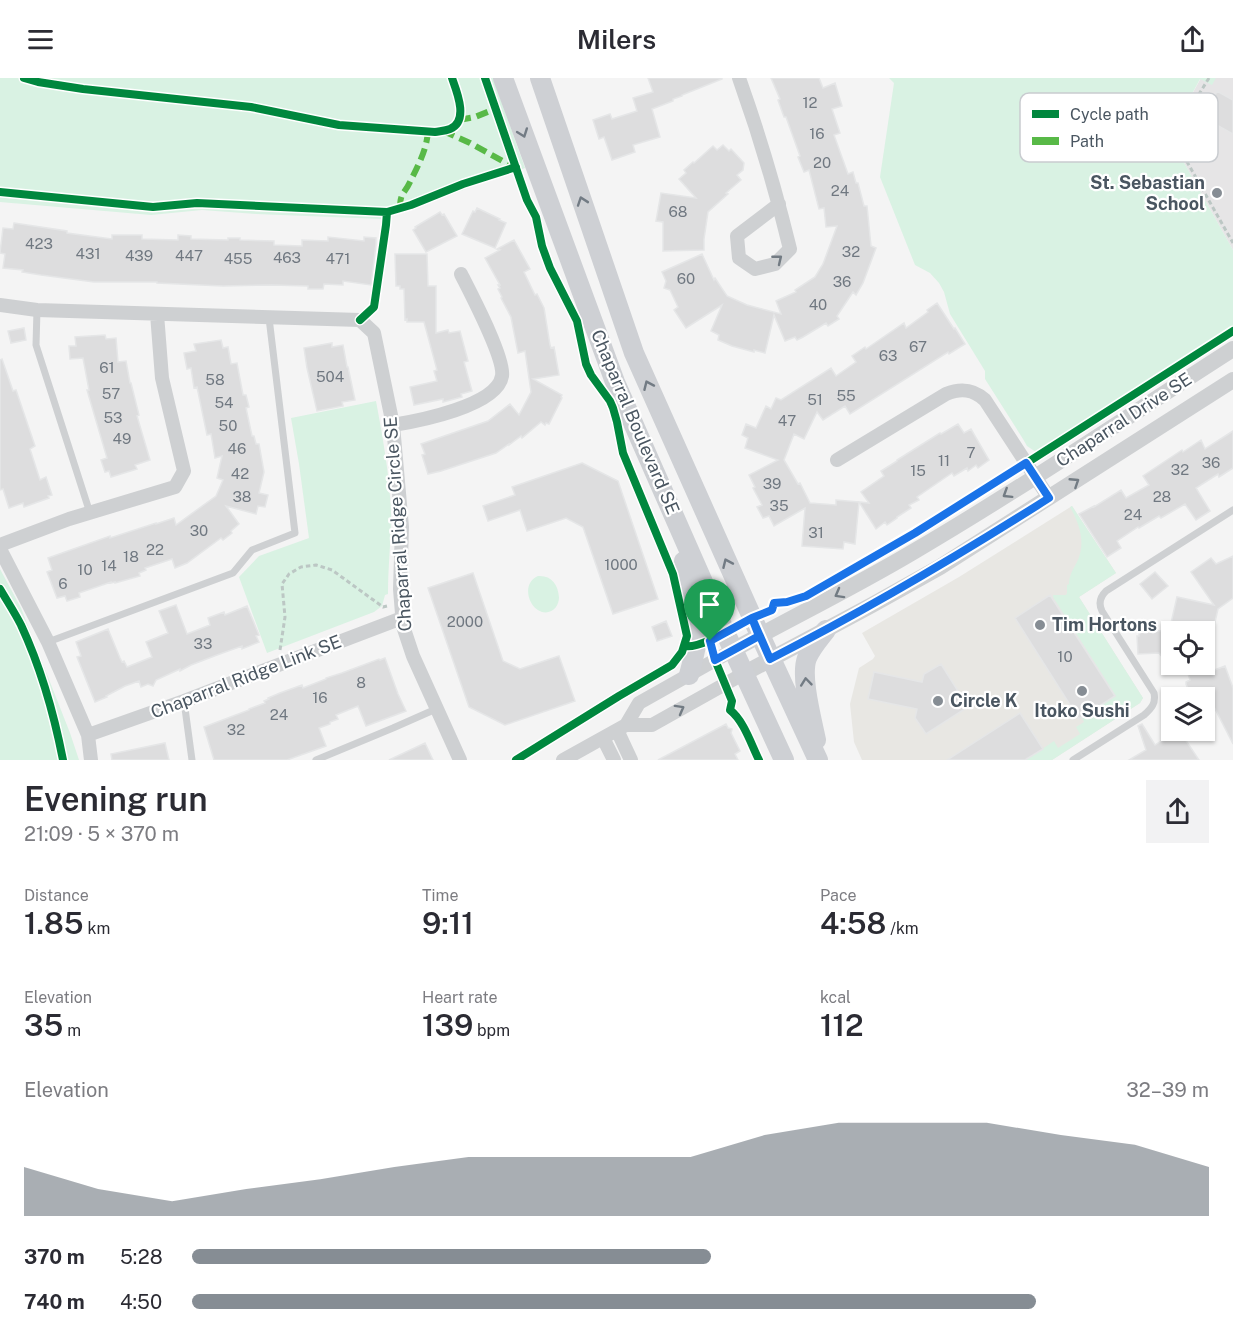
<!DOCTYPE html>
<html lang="en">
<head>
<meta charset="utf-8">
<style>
	:root { --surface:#fff; --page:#f2f2f3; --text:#2b2b33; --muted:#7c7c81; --accent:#868d94 }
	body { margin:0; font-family:"Public Sans",sans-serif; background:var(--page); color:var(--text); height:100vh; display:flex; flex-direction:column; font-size:22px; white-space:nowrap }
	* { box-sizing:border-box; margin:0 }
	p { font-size:20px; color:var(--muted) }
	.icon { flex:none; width:33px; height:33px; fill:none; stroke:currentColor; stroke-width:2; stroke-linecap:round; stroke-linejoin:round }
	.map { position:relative; height:682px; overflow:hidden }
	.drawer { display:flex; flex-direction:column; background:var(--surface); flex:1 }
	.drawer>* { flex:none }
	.controls { position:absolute; left:1161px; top:543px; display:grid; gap:12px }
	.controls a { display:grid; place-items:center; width:54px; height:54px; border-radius:0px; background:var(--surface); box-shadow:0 2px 4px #0004; font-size:30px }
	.pin { position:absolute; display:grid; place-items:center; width:51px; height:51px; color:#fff; margin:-62px -26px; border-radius:50% 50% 50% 0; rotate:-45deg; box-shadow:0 0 6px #0007 }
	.pin .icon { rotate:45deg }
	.round { display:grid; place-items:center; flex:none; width:63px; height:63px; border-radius:0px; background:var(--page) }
	.summary { display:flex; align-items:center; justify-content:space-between; height:102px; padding:0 24px }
	h1 { font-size:33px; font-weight:600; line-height:45px }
	.metrics { display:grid; grid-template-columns:repeat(3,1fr); gap:9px; height:102px; padding:6px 24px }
	.metrics div { display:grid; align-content:center }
	.metrics b { font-size:30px; font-weight:600 }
	.metrics small { font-size:16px; font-weight:400 }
	.metrics p { font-size:16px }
	.chart { height:168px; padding:12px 24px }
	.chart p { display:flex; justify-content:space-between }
	.chart svg { width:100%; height:108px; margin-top:6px; fill:var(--accent); opacity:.7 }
	ul { padding:0 24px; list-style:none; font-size:20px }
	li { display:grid; grid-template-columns:96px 72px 1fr; align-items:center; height:45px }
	li i { height:15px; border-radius:8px; background:var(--accent) }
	header { display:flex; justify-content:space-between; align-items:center; height:78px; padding:0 24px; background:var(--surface); font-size:27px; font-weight:600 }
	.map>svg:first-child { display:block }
	.commercial { fill:#e8e7e3 }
	.education { fill:#e6e5e6 }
	.green { fill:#d9f2e3 }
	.building { fill:#ddddde; stroke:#e5e6e7; stroke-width:1.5 }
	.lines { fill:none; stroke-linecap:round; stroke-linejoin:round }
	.path { stroke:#bcc7c4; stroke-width:3; stroke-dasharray:4.5 3; stroke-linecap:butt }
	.service { stroke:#ced0d2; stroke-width:7 }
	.minor { stroke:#ced0d2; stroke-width:14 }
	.tertiary { stroke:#ced0d2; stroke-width:16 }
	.secondary { stroke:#ced0d4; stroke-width:20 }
	.quiet { stroke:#58b947; stroke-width:6; stroke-dasharray:12 6; stroke-linecap:butt }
	.cycleway-casing { stroke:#fff; stroke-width:11 }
	.cycleway { stroke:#00873e; stroke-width:8 }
	.oneway { stroke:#727b84 }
	.oneway2 { stroke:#727b83 }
	.route-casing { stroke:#fff; stroke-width:12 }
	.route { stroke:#1a73e8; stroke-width:8 }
	.poi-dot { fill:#868d94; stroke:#fff; stroke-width:2 }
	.labels { text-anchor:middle; stroke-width:4.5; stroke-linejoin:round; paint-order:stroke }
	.number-label { font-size:15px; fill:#707881 }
	.poi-label { font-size:18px; font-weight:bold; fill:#4a5661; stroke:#fff; text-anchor:start }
	.street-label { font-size:18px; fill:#4a5661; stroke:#fff }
	.key { fill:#fff; stroke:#c9ccd0; stroke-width:1.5 }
	.key-label { font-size:16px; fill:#4a5661 }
</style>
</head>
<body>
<header><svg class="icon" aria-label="menu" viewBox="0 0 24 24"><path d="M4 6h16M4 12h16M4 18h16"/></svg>Milers<svg class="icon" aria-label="share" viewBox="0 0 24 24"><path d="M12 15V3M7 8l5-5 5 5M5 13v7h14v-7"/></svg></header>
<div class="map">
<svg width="1233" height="682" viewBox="0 0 1233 682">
	<rect width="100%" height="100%" fill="#f4f4f4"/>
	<path class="commercial" d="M1072,428l44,67 -37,24 64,101 -3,5 -88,57h-190l-8,-18 -4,-38 9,-36 14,-9 2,-3 -13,-23 97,-56z"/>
	<path class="education" d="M1201,0h32v172l-64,-114z"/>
	<path class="green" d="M0,0h493l32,90 -143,51 -126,-5 -54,-4 -51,5 -151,-13z
		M889,0h327l-4,7 -12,-6 -31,57 64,114v77l-197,125 -9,-6 -4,-7 -38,-60v-8l-35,-57 -6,-22 -5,-9 -9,-10 -15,-8 -35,-88 14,-94z
		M376,323c7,38 14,76 15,114 0,27 -3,52 -3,79l-3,1 -3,11 -8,6 -107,41 -28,-76 20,-21 50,-18 -10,-74 -8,-46z
		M1072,428l44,67 -37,24 64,101 -3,5 -88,57h-26l28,-19 4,7 22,-14 -4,-7 8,-5 -2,-4 34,-22 -63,-99v-2h13l1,-2v-8l2,-1c0,-9 4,-14 8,-22 9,-19 3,-37 -7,-55z
		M0,491l21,39 49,125 9,27h-79z
		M538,498c13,-1 20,8 21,21 0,5 -2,10 -6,13 -18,12 -37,-24 -15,-34z"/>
	<path class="building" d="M648,0h74v1l-40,16v1l-9,3v2l-21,8 8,28 -27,8 2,7 -23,8 -8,-23 -5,2 -6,-19 17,-6 2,5 25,-8 -4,-13 20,-6z
		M771,0h48l4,10 12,-5 7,23 -10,3 8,24 -6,2 14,39 5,-2 3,11h2l6,23h3l4,40 5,2 -13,35 -7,12 -3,-3 -16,24 2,3 -11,7 -2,-3 -23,14 -6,3 -2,-3 -10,4 -11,-26 -9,38 -11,-3v2l-22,-6 -14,-6 1,-5 -8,-4 11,-26 -36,23 -12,-18 4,-3 -8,-17 -6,-2 2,-7 -4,-9 40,-18 12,26 1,-2 12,18 20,9 34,9 -5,-13 20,-9 -1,-2 20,-13 8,-13 14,-38 -11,1 -2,-19 -5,1 -10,-39 -5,2 -6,-15 2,-1 -14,-39h-2l-6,-17 2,-1z
		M1217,13l16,9v34l-29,-16z
		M723,67l6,6 2,-2 13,14 -1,7 -6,5 4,5 -15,13 2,1 -20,18 -4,27v11l-41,1v-29l-7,-1 5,-28 35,5 -17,-19 7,-6 -2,-3 9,-8 1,1 19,-17 4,4z
		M477,130l23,11 -1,1 7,3 -11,25 -33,-14 11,-23 2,1z
		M440,134l2,3 2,-1 13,22 -31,16 -13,-22 3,-2 -1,-1z
		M14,145l53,8v2l45,6v-4h30v4l36,1v-5l13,1v3l37,1v-2h12v2l34,1v4l28,1v-6l26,1v-4l36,4v-4l12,1v6l-5,41 -28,-4v4l-19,-1 -1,5h-15v-3l-36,-1 -49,1 -66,-3v-1h-63l-53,-7 -19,-3 1,-2 -20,-2 2,-14 -5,-1 3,-25 10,1z
		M514,162l16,29 -6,3 11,23 2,-1 7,14 6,37 1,3 3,-1 5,28 -26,4 29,16 -1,2 1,1 -13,26 -3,-1 -1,2 -4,-3 -19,16 -1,-2 -12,9v-1l-13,9 -55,18 -13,3 -6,-19 3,-1 -4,-10 67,-23 22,-17 9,11 12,-23 -6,-41 -7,2 -7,-36 -10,-19 1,-1 -4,-8 2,-1 -2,-3h2l-15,-27 15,-8 -3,-1z
		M395,176h32l1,32h8v47l12,-3 1,3 11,-2 8,30 -4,1 8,29 -11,3 1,3 -19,5v-3l-29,6 -4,-18 27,-6 -3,-10 3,-1 -13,-48h-17v-3l-2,1 -1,-31h-4v-3h-4z
		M937,225l17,26 1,-1 10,16 -16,10 -1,-2 -98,62 -5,-8 -22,14 -6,-8 -13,27 -10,-5 -10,26 14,24 2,-1 10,20 26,2v-5l23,2 -4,42 -11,-2 -1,7 -41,-3 3,-38 -31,18 -5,-10 -6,2 -6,-11 5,-2 -9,-17 2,-1 -6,-12 29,-15 -33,-12 3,-10 -6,-3 4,-11 10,4 10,-22 5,3 5,-11 5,2 50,-32 5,8 20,-14 -4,-6 13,-9 1,2 38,-26 2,5 22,-16 -1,-2z
		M24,250l2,12 -15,3 -3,-12z
		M105,257l1,4 10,-1 2,24 8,-1 4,22h1l8,32 -2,1 13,44 -15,5 2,4 -26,8 -2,-6 -4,1 -4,-12 6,-2 -20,-68h2l-6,-32 -13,1 -1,-13h7l-1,-9z
		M221,262l2,8 5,-1 3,17 6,-1 6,32h3l3,12 -3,1 6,28h2l2,8h3l5,28 -5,21 9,2 -3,12 -7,-1 -2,8 -30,-8 13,18 -8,7 1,2 -9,7 -2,-2 -34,25 -12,5 -3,-9 -27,9 1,2 -7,3 1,3 -25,7v-1l-4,1v-1l-32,11 1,4 -13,4 -2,-5 -8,2 -10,-26 5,-2 -4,-12 62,-22v2l46,-15v1l18,-6 2,7 40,-29 7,-16 -6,-2 5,-22 -7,2 -4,-24 -4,1 -10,-48 -3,1 -3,-20 -4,1 -3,-16 12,-2 -2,-7z
		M332,265v4l11,-2 4,22h1l7,33 -13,2 1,4 -26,5 -10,-43 -3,-20z
		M2,281l11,32 3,-1 19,56 -5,3 10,31 6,-3 6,18 -4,1 1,2 -25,9 -1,-4 -14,5 -6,-19 -3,1v-130z
		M958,346l6,9 7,-4 18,31 -11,8 -2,-3 -8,6 -1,-3 -13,8 -2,-3 -35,24 2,3 -10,5 2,3 -14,9v1l-10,7 -2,-3 -9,7 -17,-27 10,1 -8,-11 23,-16 -3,-5 16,-10v-1l43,-27 1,1z
		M1233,353v37l-14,9 -1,-3 -22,14 14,23 -14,9 -11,-16 -24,14 -2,-2 -20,12 -1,-1 -21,14 4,7 -14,9 -28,-43 15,-8v1l27,-17 5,8 23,-13 -6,-9 39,-26 1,2 18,-12 4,9z
		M582,385l36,18 40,118 -45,15 -30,-87 -17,-9 -39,13 -7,-21 -32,11 -5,-15 32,-11 -3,-8z
		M1233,478v42l-15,11 -5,22 -42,-8 6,-26 37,8 -23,-33 20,-14 5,6z
		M1155,494l13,14 -16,13 -12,-15z
		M473,495l30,88 17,8 39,-13 16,45 -70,24 -36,-18 -41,-119z
		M1050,517l65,101 -36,23 -64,-101z
		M176,527l11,29 23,-9 -2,-7 16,-6 1,3 22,-9 12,29 -3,1 3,6 -17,7v-3l-25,9 -26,10 -11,6v-2l-24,11 -3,6 -5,-2 -7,3 -2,-6 -14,5 -19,10 1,1 -12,5 -18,-45 4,-1 -5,-14 32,-13 12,29 2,4 2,-1 3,6 25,-10 -6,-15 22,-9 -9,-22z
		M666,543l6,15 -15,5 -5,-14z
		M1172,552v39l-13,-16 -21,1 -1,-18h2v-4z
		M385,580l13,36 8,17 -40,15 -8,-20 -22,9 2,4 -8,3v2l-11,4 7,18 -39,14h-73l-10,-33 45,-17v-1l16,-6 -1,-2 5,-2 -1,-1 12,-5 22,-8 1,3 23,-9v-1l16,-5 37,-14 1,1z
		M941,586l27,43 -42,27 -11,-16 2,-9 -49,-10 6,-27 48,10 2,-8z
		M1210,587l-1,7 16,-6 8,22v56l-23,-45 -3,-9 -16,6 -5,-12v-2l4,-2 -2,-6z
		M1020,635l23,36 -18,11h-78z
		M726,646l2,4 4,1 -1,4 9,18 -5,3 3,6h-80z
		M1142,646l13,21 15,-10 2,4 9,-6 18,27h-70l17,-10 -8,-24z
		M165,665l4,17h-57l-1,-6z
		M425,665l8,17h-44z"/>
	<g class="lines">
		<path class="path" d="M1209,0l-10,16 -8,19 2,15c-9,10 -8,20 -7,32l47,83
			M1193,50l18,24
			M280,572l5,-33 -3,-33 7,-10 12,-7 15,-2 16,5 51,37 4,-1"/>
		<path class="service" d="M37,232l-1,35 54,168
			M48,564l185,-69 19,-23 43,-17 -26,-215
			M184,623l8,59
			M316,682l77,-32 43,-19
			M1073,682l71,-45c8,-7 12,-12 10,-22l-52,-82c-4,-8 -2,-14 4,-20l127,-81"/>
		<path class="minor" d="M739,0c20,56 37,113 51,171l-15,15 -20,5 -16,-11 -2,-22 42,-32
			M0,227l37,5 323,10 14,13 19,92 9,102 -2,62 3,37 10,30 47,104
			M393,347c25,-4 104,-19 109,-49 3,-18 -32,-84 -41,-102
			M837,382l109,-66c15,-6 27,-5 39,6l64,98
			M0,467l69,-26 106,-32 9,-16 -22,-93 -5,-64
			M0,471l48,93 40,93 3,25
			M626,647l13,-22 94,-53
			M617,652l14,30
			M88,657l96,-34 218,-83
			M603,660l11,22
			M563,682l63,-35h26l91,-51"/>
		<path class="tertiary" d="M733,572c60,-33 121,-63 180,-98 109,-64 214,-135 320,-203
			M743,596l129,-69 68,-38 293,-187"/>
		<path class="secondary" d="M503,0l112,304 110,250 59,128
			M540,0l94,275 126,282 58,125
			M684,483c4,22 13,44 14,66 0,17 -5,32 -9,48
			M816,662c-4,-20 -16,-64 -9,-82 4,-10 12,-19 19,-28"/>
		<path class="quiet" d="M459,42l16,-3 20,-8
			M443,53l27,12 40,22 5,2
			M400,131c0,-17 4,-14 10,-27 8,-16 17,-33 18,-51"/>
		<g class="cycleway-casing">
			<path id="cycleway" d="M24,0l14,4 45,7 168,18 88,18 96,7c5,-1 10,-1 15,-3 19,-8 7,-37 2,-51
				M485,0l42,122 9,17 6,29 8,22 27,53 9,43 5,11 19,26 3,7 4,14 6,31 50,121 14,62 -5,16 -10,13 -53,31 -103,64
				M0,114l153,15 44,-4 190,9 24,-7 52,-21 53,-17
				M360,242l14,-13 12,-82 1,-13
				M0,511c7,12 15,24 21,36 20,43 33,89 42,135
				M709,563l6,19 17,41 -2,9c14,11 21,34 29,50
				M685,568c17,4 66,-29 87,-36l2,-7 13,-1 19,-6 158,-93 269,-172"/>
		</g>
		<use href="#cycleway" class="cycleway"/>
	</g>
	<defs><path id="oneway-chevron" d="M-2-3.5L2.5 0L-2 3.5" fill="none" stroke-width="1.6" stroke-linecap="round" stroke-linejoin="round" transform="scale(1.5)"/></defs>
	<g class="oneway">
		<use href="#oneway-chevron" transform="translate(523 55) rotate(70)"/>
		<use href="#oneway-chevron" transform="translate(582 123) rotate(-109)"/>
		<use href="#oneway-chevron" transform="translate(648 307) rotate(-114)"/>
		<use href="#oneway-chevron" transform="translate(727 485) rotate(-114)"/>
		<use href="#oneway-chevron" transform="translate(806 604) rotate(-96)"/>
	</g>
	<g class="oneway2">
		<use href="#oneway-chevron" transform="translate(778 181) rotate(-39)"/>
		<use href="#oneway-chevron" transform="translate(1075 404) rotate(-33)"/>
		<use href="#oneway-chevron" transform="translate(1007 416) rotate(148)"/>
		<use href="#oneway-chevron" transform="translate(839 516) rotate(151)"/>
		<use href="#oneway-chevron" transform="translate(680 631) rotate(-29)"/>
	</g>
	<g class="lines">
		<g class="route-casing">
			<path id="route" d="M710,563l42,-23 18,41c96,-49 188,-103 279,-161l-23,-35 -111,70 -109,63 -19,6 -13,1 -2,7 -20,8 7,18 -44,24 -5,-19"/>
		</g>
		<use href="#route" class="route"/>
	</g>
	<g class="poi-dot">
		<circle cx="1217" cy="115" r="6"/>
		<circle cx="1040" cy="547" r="6"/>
		<circle cx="1082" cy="613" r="6"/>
		<circle cx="938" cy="623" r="6"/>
	</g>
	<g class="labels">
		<g class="number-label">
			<text x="810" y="30">12</text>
			<text x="817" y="61">16</text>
			<text x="822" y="90">20</text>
			<text x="840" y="118">24</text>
			<text x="678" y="139">68</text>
			<text x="39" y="171">423</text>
			<text x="851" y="179">32</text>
			<text x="88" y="181">431</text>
			<text x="139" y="183">439</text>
			<text x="189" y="183">447</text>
			<text x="287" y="185">463</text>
			<text x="238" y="186">455</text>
			<text x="338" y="186">471</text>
			<text x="686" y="206">60</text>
			<text x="842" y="209">36</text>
			<text x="818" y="232">40</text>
			<text x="918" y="274">67</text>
			<text x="888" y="283">63</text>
			<text x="107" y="295">61</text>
			<text x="330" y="304">504</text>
			<text x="215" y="307">58</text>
			<text x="111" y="321">57</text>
			<text x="846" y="323">55</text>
			<text x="815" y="327">51</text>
			<text x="224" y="330">54</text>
			<text x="113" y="345">53</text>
			<text x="787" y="348">47</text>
			<text x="228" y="353">50</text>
			<text x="122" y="366">49</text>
			<text x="237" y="376">46</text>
			<text x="971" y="380">7</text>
			<text x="944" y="388">11</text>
			<text x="1211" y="390">36</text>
			<text x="1180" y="397">32</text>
			<text x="918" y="398">15</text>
			<text x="240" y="401">42</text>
			<text x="772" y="411">39</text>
			<text x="242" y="424">38</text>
			<text x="1162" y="424">28</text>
			<text x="779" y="433">35</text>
			<text x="1133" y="442">24</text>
			<text x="199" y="458">30</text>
			<text x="816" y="460">31</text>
			<text x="155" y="477">22</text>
			<text x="131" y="484">18</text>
			<text x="621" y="492">1000</text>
			<text x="109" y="493">14</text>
			<text x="85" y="497">10</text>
			<text x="63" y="511">6</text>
			<text x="465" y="549">2000</text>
			<text x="203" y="571">33</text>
			<text x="1065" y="584">10</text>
			<text x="361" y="610">8</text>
			<text x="320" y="625">16</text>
			<text x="279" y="642">24</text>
			<text x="236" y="657">32</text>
		</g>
		<g class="poi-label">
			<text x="1205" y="111" text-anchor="end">St. Sebastian<tspan x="1205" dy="21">School</tspan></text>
			<text x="1052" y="553">Tim Hortons</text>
			<text x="950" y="629">Circle K</text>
			<text x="1082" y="639" text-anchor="middle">Itoko Sushi</text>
		</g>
		<g class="street-label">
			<text transform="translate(1124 342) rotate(-33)" y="6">Chaparral Drive SE</text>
			<text transform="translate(635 344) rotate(67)" y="6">Chaparral Boulevard SE</text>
			<text transform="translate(398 446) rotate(-94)" y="6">Chaparral Ridge Circle SE</text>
			<text transform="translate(246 599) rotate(-21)" y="6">Chaparral Ridge Link SE</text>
		</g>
	</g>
	<rect x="1020" y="15" width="198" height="69" rx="9" class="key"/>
	<rect x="1032" y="32" width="27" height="8" fill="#00873e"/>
	<rect x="1032" y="59" width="27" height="8" fill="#58b947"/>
	<g class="key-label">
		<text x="1070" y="42">Cycle path</text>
		<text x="1070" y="69">Path</text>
	</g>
</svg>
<div class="controls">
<a><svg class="icon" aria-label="locate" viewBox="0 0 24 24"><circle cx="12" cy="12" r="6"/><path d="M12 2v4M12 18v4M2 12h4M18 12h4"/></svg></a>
<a><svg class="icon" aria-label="layers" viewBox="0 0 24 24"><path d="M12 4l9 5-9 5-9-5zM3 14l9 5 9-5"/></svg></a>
</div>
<div class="pin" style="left:710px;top:563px;background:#1e9e55"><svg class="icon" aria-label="arrive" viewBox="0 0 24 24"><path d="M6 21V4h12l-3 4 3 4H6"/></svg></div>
</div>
<section class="drawer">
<div class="summary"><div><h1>Evening run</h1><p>21:09 · 5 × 370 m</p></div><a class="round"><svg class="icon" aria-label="share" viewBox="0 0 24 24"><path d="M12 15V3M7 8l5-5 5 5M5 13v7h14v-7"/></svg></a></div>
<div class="metrics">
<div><p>Distance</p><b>1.85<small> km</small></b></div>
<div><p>Time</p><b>9:11</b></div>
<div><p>Pace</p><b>4:58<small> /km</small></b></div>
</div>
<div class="metrics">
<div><p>Elevation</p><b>35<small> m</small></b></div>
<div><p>Heart rate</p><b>139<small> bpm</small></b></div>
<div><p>kcal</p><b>112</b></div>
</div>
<div class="chart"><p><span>Elevation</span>32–39 m</p>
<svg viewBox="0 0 160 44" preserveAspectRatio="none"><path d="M0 44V24L10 33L20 38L30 33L40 29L50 24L60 20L70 20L80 20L90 20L100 11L110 6L120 6L130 6L140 11L150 15L160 24V44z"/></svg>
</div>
<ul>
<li><b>370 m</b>5:28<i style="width:51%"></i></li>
<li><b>740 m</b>4:50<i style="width:83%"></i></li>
</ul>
</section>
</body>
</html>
